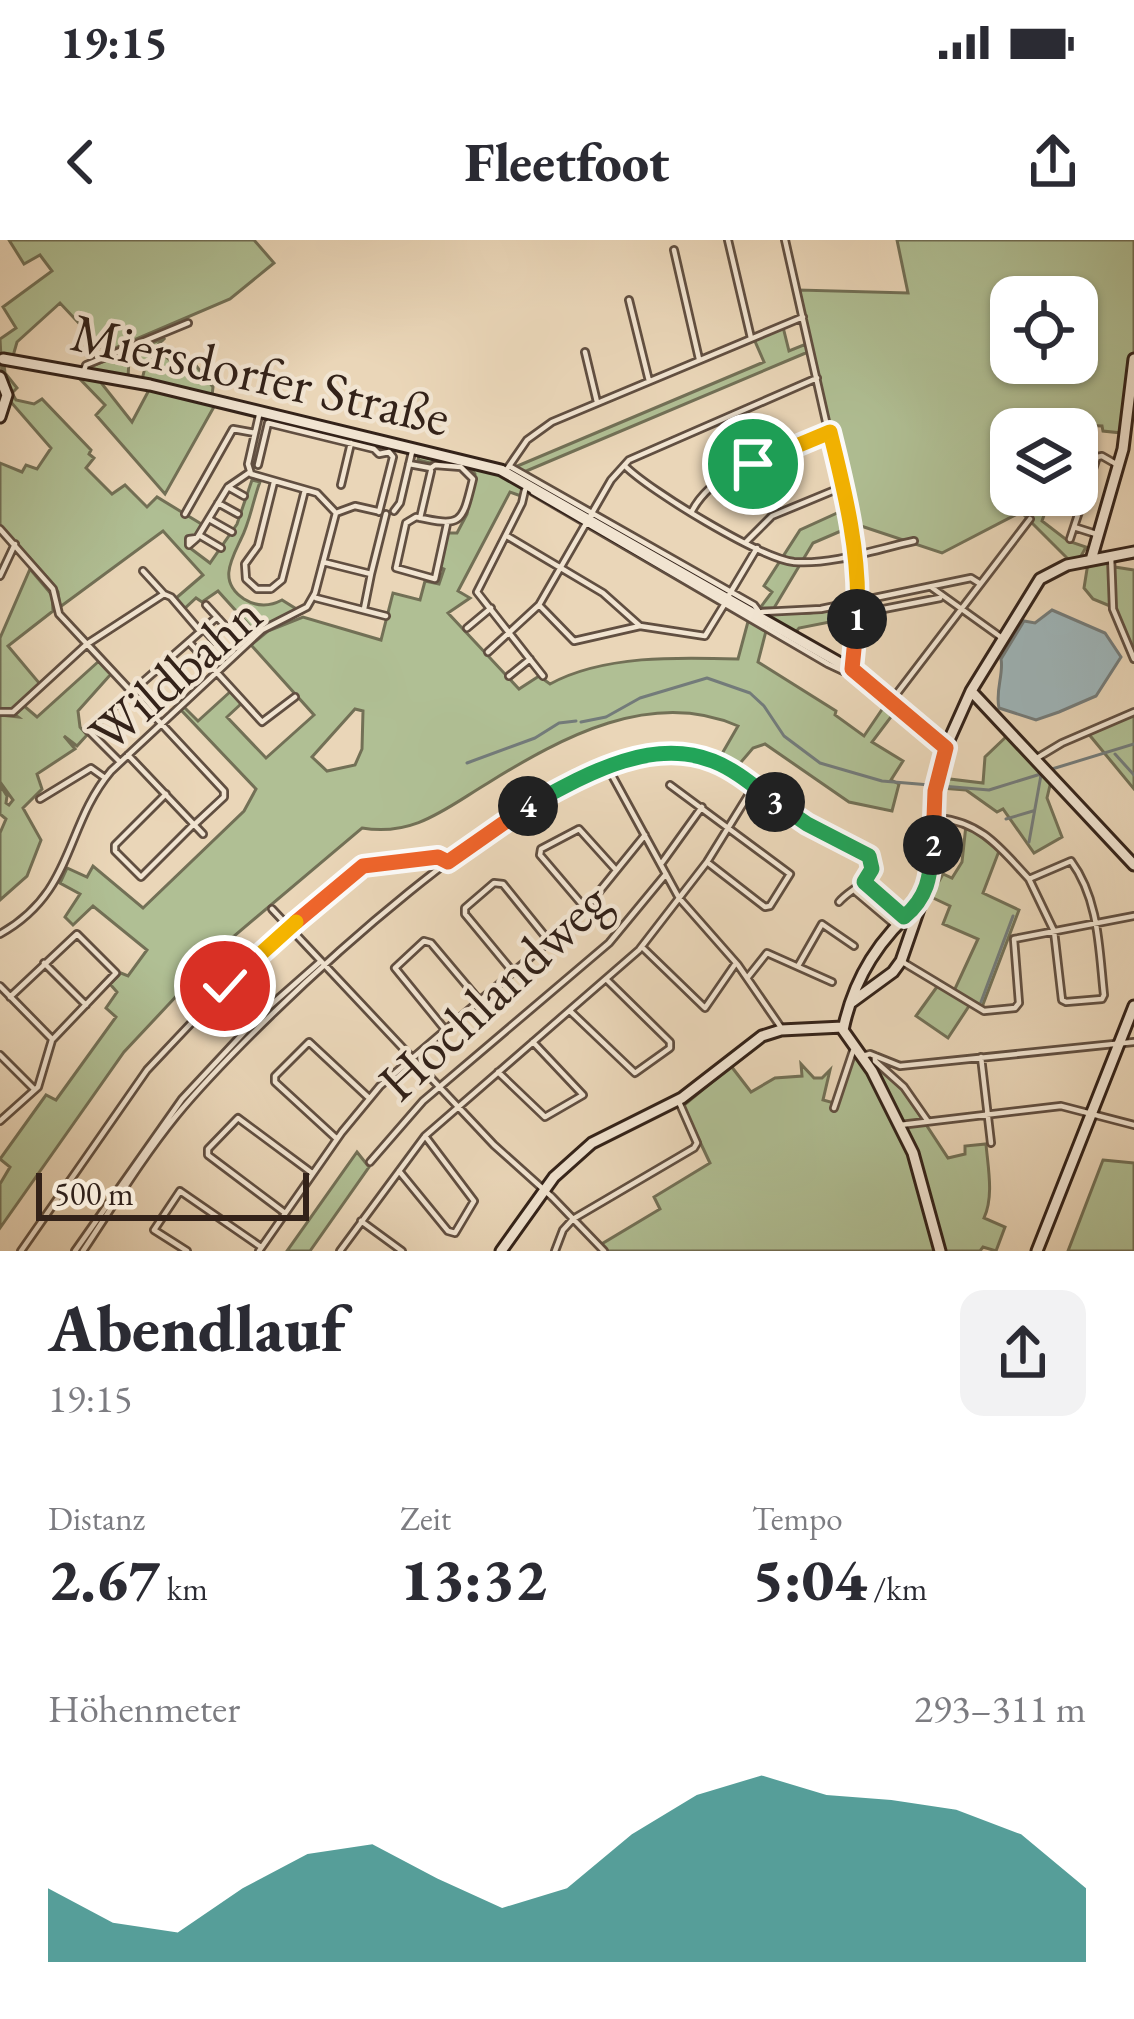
<!DOCTYPE html>
<html lang="de">
<head>
<meta charset="utf-8">
<style>
	:root { --surface:#fff; --page:#f2f2f3; --text:#2b2b33; --muted:#7c7c81; --accent:#0f766e }
	body { margin:0; font-family:"EB Garamond",serif; background:var(--page); color:var(--text); height:100vh; display:flex; flex-direction:column; font-size:45px; white-space:nowrap }
	* { box-sizing:border-box; margin:0 }
	p { font-size:39px; color:var(--muted) }
	.icon { flex:none; width:66px; height:66px; fill:none; stroke:currentColor; stroke-width:2; stroke-linecap:round; stroke-linejoin:round }
	.map { position:relative; height:1011px; overflow:hidden }
	.drawer { display:flex; flex-direction:column; background:var(--surface); flex:1 }
	.drawer>* { flex:none }
	.controls { position:absolute; left:990px; top:36px; display:grid; gap:24px }
	.controls a { display:grid; place-items:center; width:108px; height:108px; border-radius:24px; background:var(--surface); box-shadow:0 3px 9px #0004; font-size:60px }
	.scale { position:absolute; left:36px; bottom:30px; width:273px; box-sizing:border-box; padding-left:12px; border:6px solid #332219; border-top:0; font-size:33px; line-height:42px; white-space:nowrap; color:#332219; -webkit-text-stroke:9px #f1e4d1; paint-order:stroke }
	.pin { position:absolute; display:grid; place-items:center; width:102px; height:102px; color:#fff; margin:-51px; border:6px solid #fff; border-radius:50%; box-shadow:0 3px 12px #0007 }
	.km { position:absolute; width:60px; height:60px; margin:-30px; border-radius:50%; background:#222; color:#fff; font-size:33px; line-height:60px; text-align:center }
	.round { display:grid; place-items:center; flex:none; width:126px; height:126px; border-radius:24px; background:var(--page) }
	.headline { display:flex; align-items:center; justify-content:space-between; height:204px; padding:0 48px }
	h1 { font-size:66px; font-weight:800; line-height:90px }
	.figures { display:grid; grid-template-columns:repeat(3,1fr); gap:18px; height:204px; padding:12px 48px }
	.figures div { display:grid; align-content:center }
	.figures b { font-size:60px; font-weight:800 }
	.figures small { font-size:33px; font-weight:400 }
	.figures p { font-size:33px }
	.chart { height:336px; padding:24px 48px }
	.chart p { display:flex; justify-content:space-between }
	.chart svg { width:100%; height:216px; margin-top:12px; fill:var(--accent); opacity:.7 }
	.status { display:flex; justify-content:space-between; align-items:center; height:84px; padding:0 60px; background:var(--surface); direction:ltr }
	.status svg { height:33px; fill:currentColor }
	header { display:flex; justify-content:space-between; align-items:center; height:156px; padding:0 48px; background:var(--surface); font-size:54px; font-weight:800 }
	.map>svg:first-child { display:block }
	.green { fill:#b0bf94; stroke:#727056; stroke-width:3; fill-rule:evenodd }
	.water { fill:#9eb6bb; stroke:#737b7a; stroke-width:3 }
	.lines { fill:none; stroke-linecap:round; stroke-linejoin:round }
	.stream { stroke:#737b7a; stroke-width:3 }
	.street-casing { stroke:#614f41; stroke-width:10 }
	.secondary-casing { stroke:#332219; stroke-width:15 }
	.street { stroke:#f1e4d1; stroke-width:4.5 }
	.secondary { stroke:#f1e4d1; stroke-width:9 }
	.split-1-casing { stroke:#fff; stroke-width:24 }
	.split-2-casing { stroke:#fff; stroke-width:24 }
	.split-3-casing { stroke:#fff; stroke-width:24 }
	.split-4-casing { stroke:#fff; stroke-width:24 }
	.split-5-casing { stroke:#fff; stroke-width:24 }
	.split-6-casing { stroke:#fff; stroke-width:24 }
	.split-1 { stroke:#f5b400; stroke-width:15 }
	.split-2 { stroke:#f0652b; stroke-width:15 }
	.split-3 { stroke:#22a559; stroke-width:15 }
	.split-4 { stroke:#22a559; stroke-width:15 }
	.split-5 { stroke:#f0652b; stroke-width:15 }
	.split-6 { stroke:#f5b400; stroke-width:15 }
	.labels { text-anchor:middle; stroke-width:9; stroke-linejoin:round; paint-order:stroke }
	.street-label { font-size:54px; fill:#332219; stroke:#f1e4d1 }
</style>
</head>
<body>
<div class="status"><b>19:15</b><svg viewBox="0 0 49 12"><path d="M0 12V9h3v3zM5 12V6h3v6zM10 12V3h3v9zM15 12V0h3v12zM26 1h20v11H26zM47 4h2v5h-2z"/></svg></div>
<header><svg class="icon" aria-label="back" viewBox="0 0 24 24"><path d="M15 5l-7 7 7 7"/></svg>Fleetfoot<svg class="icon" aria-label="share" viewBox="0 0 24 24"><path d="M12 15V3M7 8l5-5 5 5M5 13v7h14v-7"/></svg></header>
<div class="map">
<svg width="1134" height="1011" viewBox="0 0 1134 1011">
	<rect width="100%" height="100%" fill="#ead6b8"/>
	<filter id="stains"><feTurbulence type="fractalNoise" baseFrequency=".00167" numOctaves="4"/><feColorMatrix values="0 0 0 0 .2 0 0 0 0 .09 0 0 0 0 .02 0 0 0 .5 -.17"/></filter>
	<radialGradient id="worn" r=".72"><stop offset=".6" stop-color="#630" stop-opacity="0"/><stop offset="1" stop-color="#630" stop-opacity=".3"/></radialGradient>
	<path class="green" d="M9,0h245l20,23 -44,36 -124,53 -46,-49 -43,39 -6,21 -7,2 1,8 12,15 -5,5 4,7 18,4 8,-5 49,51 -2,4 5,4 -8,10 26,26 13,-9 22,22 10,-10 46,28 -6,10 -11,5v5l24,18 27,-39 15,-44 8,2c-7,18 -10,40 -19,57 -10,21 -23,43 3,60 13,8 25,8 38,1l16,10 -42,23 -38,-42 -16,11 -6,-4 -12,11 -9,-10 28,-24 -40,-44 -103,76 -2,-15 -6,-9 -52,-58v-62l22,9 4,-7 11,4 14,-21 -48,-55 -3,-54 16,-11 -13,-21 49,-36 -12,-16 -16,9z
		M897,0h237v120l-6,1 -6,72 -19,-2 -1,-5 -25,-1 -7,-6 -1,10h-58v66h40l-9,26 26,20 18,6 -6,11 -11,2 -48,-48 -79,41 -90,-30 -53,-233 109,3zM1011,57h66v66h-66z
		M783,87l6,24 17,-7 2,8 -284,120 -9,-5 249,-105 -10,-23z
		M165,98l-10,10 15,12 16,-7 27,34 -1,9 -70,-16 4,-17 -17,-4 -1,19 -40,-8 1,-3z
		M77,136l27,5 -2,3 30,38 17,-32 66,15 -50,89 -69,-79 9,-10z
		M420,211l67,16 275,147 48,-1 45,-7v11l-56,11 -4,5 68,37 37,35 -28,37 31,19 -12,19 8,4 -7,27 -43,-9 -84,-58 -12,4 -17,20 -17,-9 19,-33c-86,-38 -176,11 -250,57 -42,25 -74,54 -126,45l-135,114 -103,110 -124,176v-44l10,-17 -10,-8 46,-64 10,5 60,-83 -10,-9 11,-16 -7,-8 11,-11 7,3 19,-26 -54,-44 -20,19 -8,-8 15,-23 -20,-11 7,-15 20,9 6,-11 50,42 101,-97 12,-22 -75,-79 3,-3 14,14 33,-30 11,12 -15,14 39,41 48,-43 -63,-70 17,-14 35,-14 78,23 12,-47 27,7 5,-19 14,3 5,-15 -5,-2 8,-34h10l10,-19 8,-40 -4,-6 -34,-9 -7,4 -12,-3zM524,247l225,131 -11,41c-60,-2 -135,-4 -188,25l-11,-8 -20,13 -71,-76 22,-15 -12,-7 52,-99 11,4zM766,391l95,53 24,21 -21,31 -29,-21 1,-4 -78,-49zM355,469l8,2 -1,38 -7,16 -28,6 -15,-14z
		M846,269l2,19 -35,15 -39,65h-14l12,-16 -8,-6 36,-56z
		M1110,321l5,6 19,3v86l-19,-48 -22,-9 -9,-11 4,-25z
		M30,329l22,26 1,16 -45,35 32,38 -29,27 -11,-2v-71z
		M99,421l12,13 -33,37 2,16 7,8 -10,11 -13,-10 11,13 -38,25 5,15 -19,19 18,32 -14,36 -27,24v-67l6,-14 -6,-5v-29l7,11 -1,7 3,2 4,-5 -13,-18v-67l18,2 -4,-3 9,-9 14,12z
		M1134,473v76l-47,-57z
		M1009,494l43,43 -5,21 15,39 -28,16 -31,-44 -6,3 -31,-22 -27,-2 2,-10 42,5 2,-26z
		M966,585l33,26 -16,42 36,17 -37,97 -11,-4 -23,35 -32,-22 23,-32 15,7 24,-52 -35,-15 7,-18 -19,-9 3,-16 4,2 5,-9 9,4 10,-16z
		M854,813l14,20 11,-5 23,20 46,70 17,-4v-8l21,-2c2,24 8,52 -2,74l21,9 -9,24 -13,-4 -3,4h-372l-8,-6 60,-36 -6,-12 56,-34 -27,-57 48,-40 20,26 24,-14 27,-2 -1,-12 13,14h8l8,-8 -7,30 11,3z
		M357,912l12,15 -59,84h-23z
		M1103,920l31,3v88h-66z"/>
	<path class="water" d="M1052,370l53,23 16,24 -25,39 -37,16 -23,8 -37,-12c-4,-18 5,-34 2,-49l23,-38 11,2z"/>
	<g class="lines">
		<path class="stream" d="M581,482l25,-5 34,-19 67,-20 43,15 14,13 20,30 36,27 62,18 48,4
			M1115,514l19,21
			M467,523l68,-25 24,-15 17,-2
			M1052,529l82,-25
			M942,546l47,4 55,-17
			M1006,579l27,-8
			M1029,602l12,-67
			M981,762l32,-86"/>
		<g class="street-casing">
			<path id="street" d="M728,0l23,98
				M785,0l66,292 7,59 -6,78
				M674,10l25,109
				M629,60l20,81
				M585,112l12,50
				M83,133l3,-8 102,-42
				M260,171l-12,53 3,10 66,19 19,20
				M409,224l22,4 4,-3 26,2 12,12c-11,45 -11,48 -57,38l-10,6 -10,45 39,11 12,-55
				M258,225l10,-42 106,26 5,5 10,-2 4,5 -14,55
				M509,226l245,139 6,8
				M625,226c25,25 135,92 169,96 38,3 83,-13 120,-21
				M505,232l22,-32 25,-18 251,-105
				M274,242l-16,64 -13,18 1,15 11,10h14l11,-9 23,-90
				M341,245l10,-42
				M228,247l16,9
				M525,250l-3,13 -45,89 66,84
				M533,252l295,172 15,7 4,-4
				M218,263l20,11
				M394,271l6,-8 12,-51
				M692,271c24,-46 92,-60 138,-79
				M336,273l19,-7 22,5
				M185,274l48,-85 22,4
				M420,278l11,-47
				M209,279l23,13
				M1074,287l22,7
				M0,289l53,60 6,25 165,177v6l-29,27
				M199,295l22,13
				M507,296l96,57 37,33
				M197,298l-8,7v-6l8,-1 31,-51 22,-15
				M1070,299l27,-82 5,-1 14,8
				M746,302l26,-26 70,-29
				M1111,316l2,53 21,50
				M323,322l48,12 15,-60
				M143,331l21,23
				M0,336l15,-32
				M931,347l71,51
				M729,355l28,-47
				M316,358l70,18
				M206,365l21,23
				M539,365l35,36 66,-15 65,10 19,-31
				M364,369l7,-35
				M762,372l59,-3 150,-31 8,5
				M858,374l82,-16
				M203,388l12,13
				M467,388l24,-20
				M189,402l73,80 33,-25
				M488,412l51,-47 72,-125 18,-20 188,-82
				M509,436l21,-17
				M892,460l138,-181
				M0,472h13l74,-68 77,-50 7,3 29,34
				M128,515l75,79
				M1037,518l25,-15 72,-31
				M119,521l-31,-31 129,-113
				M608,528l71,130 59,67 42,61
				M670,545l120,89 -20,32 -5,1 -58,-45
				M166,554l-51,51v6l26,26 53,-53
				M40,559l51,-31 14,10
				M938,578c44,4 63,31 91,61
				M1071,621c28,38 28,88 33,134l-2,4 -36,3 -4,-2 -8,-69 -25,-52z
				M661,624l41,-57
				M864,642l40,35
				M856,652l39,33
				M272,669l222,236 58,52 52,54
				M586,669l-46,-54 1,-6 38,-20 37,41
				M0,694c75,-42 64,-107 111,-163l151,-141 45,-23 8,-14 21,-80
				M642,707l63,61 31,-45
				M901,721l83,50 31,-3 4,-5 -5,-64 120,-23
				M44,723l42,42
				M798,726l24,-42 32,22
				M513,732l-48,-58v-6l29,-25 9,1 46,57
				M748,737l19,-24 65,29
				M0,746l51,52
				M570,771l65,62 35,-25v-6l-63,-62
				M443,787l-48,-59 29,-27 7,2 48,57
				M0,815l34,34
				M862,816l8,-2 30,12 234,-24
				M875,816v5l29,26 23,33
				M981,817l10,86
				M498,832l47,45 38,-22 -50,-53
				M834,868l19,-57
				M0,881l38,-34 14,-47 64,-67 -39,-39 -67,63
				M900,885l161,-19 73,19
				M337,899l-62,-57v-6l34,-34 60,56
				M370,922l53,-61 186,-158 57,-69
				M399,931l49,60 7,2 19,-32 -49,-65
				M285,973l-77,-58v-6l30,-31 74,55
				M361,981l41,30
				M21,1011l126,-181 98,-104 118,-100 75,-9 10,5
				M75,1011l107,-152 81,-87 58,-51
				M83,1011c30,-45 59,-93 93,-135 84,-101 369,-374 502,-363 49,4 80,40 119,65 23,15 48,26 72,38 9,26 -18,31 -30,46
				M187,1011l-33,-21 26,-39 81,56
				M259,1011l83,-119 38,-46 201,-172 64,-79
				M340,1011l85,-115 214,-186 68,-88 47,-76
				M555,1011l8,-21 10,-11 121,-71 3,-5 -18,-41"/>
		</g>
		<g class="secondary-casing">
			<path id="secondary" d="M3,119l147,26 351,85 346,197 99,81
				M0,137l7,18 -7,22
				M1091,320l32,-111 11,-90
				M971,451l163,174
				M921,663c-41,34 -67,74 -78,127l29,41 41,82 27,98
				M852,762l41,-30 8,-11 28,-81 8,-99 12,-41 22,-49 69,-112 27,-14 67,-13
				M501,1011l53,-74 38,-34 90,-45 80,-62 19,-6 62,-3
				M1037,1011l97,-245"/>
		</g>
		<use href="#street" class="street"/>
		<use href="#secondary" class="secondary"/>
	</g>
	<g class="lines">
		<g class="split-1-casing">
			<path id="split-1" d="M753,224l77,-32c15,60 31,125 27,187"/>
		</g>
		<g class="split-2-casing">
			<path id="split-2" d="M857,379l-5,50 94,79 -11,43 -2,54"/>
		</g>
		<g class="split-3-casing">
			<path id="split-3" d="M775,562l32,22 62,32 3,13 -8,13 40,35c25,-21 26,-42 29,-72"/>
		</g>
		<g class="split-4-casing">
			<path id="split-4" d="M528,566c54,-29 121,-70 185,-45 23,9 42,26 62,41"/>
		</g>
		<g class="split-5-casing">
			<path id="split-5" d="M296,682l67,-56 75,-9 10,5 80,-56"/>
		</g>
		<g class="split-6-casing">
			<path id="split-6" d="M225,746l71,-64"/>
		</g>
		<use href="#split-1" class="split-1"/>
		<use href="#split-2" class="split-2"/>
		<use href="#split-3" class="split-3"/>
		<use href="#split-4" class="split-4"/>
		<use href="#split-5" class="split-5"/>
		<use href="#split-6" class="split-6"/>
	</g>
	<g class="labels">
		<g class="street-label">
			<text transform="translate(261 134) rotate(13)" y="19">Miersdorfer Straße</text>
			<text transform="translate(175 433) rotate(-41)" y="19">Wildbahn</text>
			<text transform="translate(493 751) rotate(-43)" y="19">Hochlandweg</text>
		</g>
	</g>
	<rect width="100%" height="100%" filter="url(#stains)"/>
	<rect width="100%" height="100%" fill="url(#worn)"/>
</svg>
<div class="controls">
<a><svg class="icon" aria-label="locate" viewBox="0 0 24 24"><circle cx="12" cy="12" r="6"/><path d="M12 2v4M12 18v4M2 12h4M18 12h4"/></svg></a>
<a><svg class="icon" aria-label="layers" viewBox="0 0 24 24"><path d="M12 4l9 5-9 5-9-5zM3 14l9 5 9-5"/></svg></a>
</div>
<div class="scale">500 m</div>
<div class="pin" style="left:753px;top:224px;background:#1e9e55"><svg class="icon" aria-label="arrive" viewBox="0 0 24 24"><path d="M6 21V4h12l-3 4 3 4H6"/></svg></div>
<div class="pin" style="left:225px;top:746px;background:#d93025"><svg class="icon" aria-label="check" viewBox="0 0 24 24"><path d="M5 12l5 5 9-10"/></svg></div>
<b class="km" style="left:857px;top:379px">1</b>
<b class="km" style="left:933px;top:605px">2</b>
<b class="km" style="left:775px;top:562px">3</b>
<b class="km" style="left:528px;top:566px">4</b>
</div>
<section class="drawer">
<div class="headline"><div><h1>Abendlauf</h1><p>19:15</p></div><a class="round"><svg class="icon" aria-label="share" viewBox="0 0 24 24"><path d="M12 15V3M7 8l5-5 5 5M5 13v7h14v-7"/></svg></a></div>
<div class="figures">
<div><p>Distanz</p><b>2.67<small> km</small></b></div>
<div><p>Zeit</p><b>13:32</b></div>
<div><p>Tempo</p><b>5:04<small> /km</small></b></div>
</div>
<div class="chart"><p><span>Höhenmeter</span>293–311 m</p>
<svg viewBox="0 0 160 44" preserveAspectRatio="none"><path d="M0 44V29L10 36L20 38L30 29L40 22L50 20L60 27L70 33L80 29L90 18L100 10L110 6L120 10L130 11L140 13L150 18L160 29V44z"/></svg>
</div>
</section>
</body>
</html>
